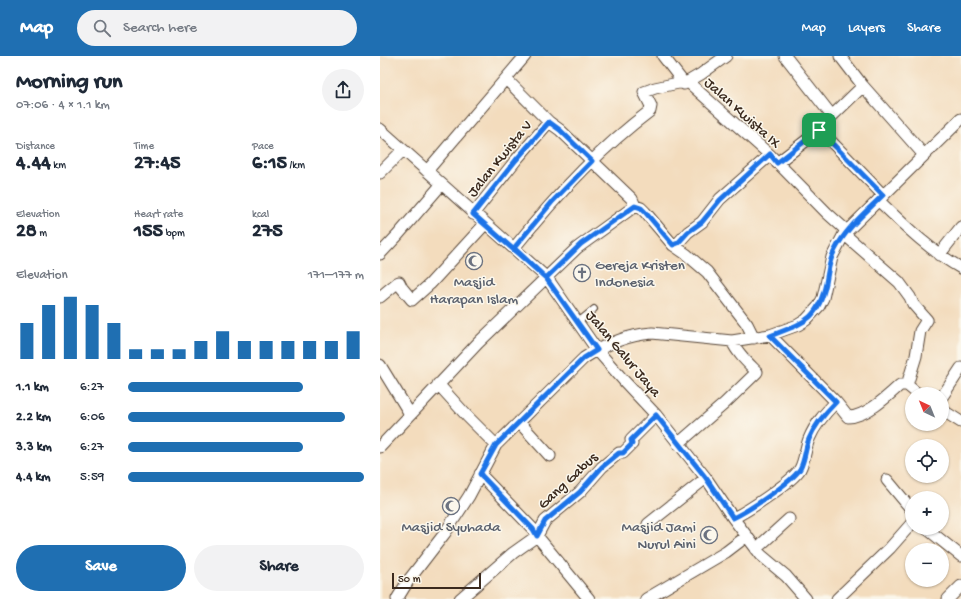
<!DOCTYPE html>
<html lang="en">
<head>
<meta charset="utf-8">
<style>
	:root { --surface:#fff; --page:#f2f2f3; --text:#1f2937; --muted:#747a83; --accent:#1f6fb2 }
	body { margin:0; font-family:"Gochi Hand",sans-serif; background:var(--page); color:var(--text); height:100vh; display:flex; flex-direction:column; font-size:15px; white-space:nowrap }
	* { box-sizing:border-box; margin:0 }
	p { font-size:13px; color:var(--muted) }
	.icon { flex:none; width:22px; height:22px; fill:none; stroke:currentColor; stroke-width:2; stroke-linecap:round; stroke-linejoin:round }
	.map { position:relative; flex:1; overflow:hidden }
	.panel { display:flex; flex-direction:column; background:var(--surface); width:380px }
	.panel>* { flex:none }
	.needle { width:26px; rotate:317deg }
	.buttons { position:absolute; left:525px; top:331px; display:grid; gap:8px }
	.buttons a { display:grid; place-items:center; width:44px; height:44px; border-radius:50%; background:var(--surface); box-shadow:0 1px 3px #0004; font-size:20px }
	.scale { position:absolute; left:12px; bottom:10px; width:89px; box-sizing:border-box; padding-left:4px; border:2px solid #3b2a1e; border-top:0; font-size:11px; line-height:14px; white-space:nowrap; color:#3b2a1e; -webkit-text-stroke:3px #fbf7ec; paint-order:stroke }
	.pin { position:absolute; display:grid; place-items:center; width:34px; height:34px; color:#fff; margin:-17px; border-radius:8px; box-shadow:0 2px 6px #0006 }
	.round { display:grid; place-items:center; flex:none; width:42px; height:42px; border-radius:21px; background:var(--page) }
	.overview { display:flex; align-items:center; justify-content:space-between; height:68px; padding:0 16px }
	h1 { font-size:22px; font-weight:700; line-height:30px }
	.metrics { display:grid; grid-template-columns:repeat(3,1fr); gap:6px; height:68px; padding:4px 16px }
	.metrics div { display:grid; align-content:center }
	.metrics b { font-size:20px; font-weight:700 }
	.metrics small { font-size:11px; font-weight:400 }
	.metrics p { font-size:11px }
	.chart { height:112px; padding:8px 16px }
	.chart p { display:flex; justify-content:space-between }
	.chart svg { width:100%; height:72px; margin-top:4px; stroke:var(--accent); stroke-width:6 }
	.button { display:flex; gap:8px; margin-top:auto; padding:8px 16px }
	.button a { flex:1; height:46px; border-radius:24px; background:var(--accent); color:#fff; font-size:16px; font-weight:700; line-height:46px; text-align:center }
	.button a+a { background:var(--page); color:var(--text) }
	ul { padding:0 16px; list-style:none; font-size:13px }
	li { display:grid; grid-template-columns:64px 48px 1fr; align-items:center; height:30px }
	li i { height:10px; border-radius:5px; background:var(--accent) }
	header { display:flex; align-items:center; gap:24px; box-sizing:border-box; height:56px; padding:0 20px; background:var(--accent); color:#fff }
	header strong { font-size:19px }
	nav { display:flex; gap:22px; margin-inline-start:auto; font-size:14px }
	.search { width:280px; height:36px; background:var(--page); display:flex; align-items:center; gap:10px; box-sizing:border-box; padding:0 14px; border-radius:22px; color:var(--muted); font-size:15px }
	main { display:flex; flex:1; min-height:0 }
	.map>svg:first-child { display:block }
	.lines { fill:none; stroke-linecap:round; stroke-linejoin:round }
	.service-casing { stroke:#574536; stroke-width:8 }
	.minor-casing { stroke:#574536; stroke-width:13 }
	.service { stroke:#fff; stroke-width:5.5 }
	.minor { stroke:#fff; stroke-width:11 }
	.route-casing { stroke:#fff; stroke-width:8 }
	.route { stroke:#1a73e8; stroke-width:5 }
	.labels { text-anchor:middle; stroke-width:3; stroke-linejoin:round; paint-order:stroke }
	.street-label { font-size:15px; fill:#3b2a1e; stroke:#fbf7ec }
	.worship-label { font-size:15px; fill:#5b616d; stroke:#fbf7ec }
</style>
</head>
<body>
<header>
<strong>Map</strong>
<div class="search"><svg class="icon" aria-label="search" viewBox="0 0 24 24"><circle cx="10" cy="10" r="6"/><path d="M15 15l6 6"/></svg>Search here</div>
<nav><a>Map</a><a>Layers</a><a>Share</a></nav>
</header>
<main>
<section class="panel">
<div class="overview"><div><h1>Morning run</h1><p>07:06 · 4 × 1.1 km</p></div><a class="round"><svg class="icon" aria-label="share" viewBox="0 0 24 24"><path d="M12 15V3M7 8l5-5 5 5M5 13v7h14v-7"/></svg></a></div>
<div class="metrics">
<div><p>Distance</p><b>4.44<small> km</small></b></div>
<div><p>Time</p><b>27:45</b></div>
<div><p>Pace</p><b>6:15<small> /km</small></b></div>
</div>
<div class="metrics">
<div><p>Elevation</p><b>28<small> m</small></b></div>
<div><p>Heart rate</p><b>155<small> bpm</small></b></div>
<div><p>kcal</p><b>275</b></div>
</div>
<div class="chart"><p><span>Elevation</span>171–177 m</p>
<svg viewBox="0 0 160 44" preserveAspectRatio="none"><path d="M5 44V22M15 44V11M25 44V6M35 44V11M45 44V22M55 44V38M65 44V38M75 44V38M85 44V33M95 44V27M105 44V33M115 44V33M125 44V33M135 44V33M145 44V33M155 44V27"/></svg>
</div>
<ul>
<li><b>1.1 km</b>6:27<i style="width:74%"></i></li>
<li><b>2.2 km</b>6:06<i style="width:92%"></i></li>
<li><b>3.3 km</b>6:27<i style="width:74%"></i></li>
<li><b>4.4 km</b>5:59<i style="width:100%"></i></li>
</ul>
<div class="button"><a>Save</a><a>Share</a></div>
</section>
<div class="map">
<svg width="581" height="543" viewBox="0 0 581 543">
	<rect width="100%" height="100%" fill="#fbf7ec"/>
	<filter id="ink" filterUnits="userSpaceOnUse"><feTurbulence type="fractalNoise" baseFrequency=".025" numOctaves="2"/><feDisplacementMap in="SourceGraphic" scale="8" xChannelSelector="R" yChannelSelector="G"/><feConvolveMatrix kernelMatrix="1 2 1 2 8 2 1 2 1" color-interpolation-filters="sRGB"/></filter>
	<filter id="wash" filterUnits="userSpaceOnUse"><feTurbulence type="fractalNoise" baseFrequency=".012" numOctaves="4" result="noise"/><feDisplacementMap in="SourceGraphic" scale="16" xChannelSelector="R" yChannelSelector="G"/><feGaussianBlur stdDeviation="0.9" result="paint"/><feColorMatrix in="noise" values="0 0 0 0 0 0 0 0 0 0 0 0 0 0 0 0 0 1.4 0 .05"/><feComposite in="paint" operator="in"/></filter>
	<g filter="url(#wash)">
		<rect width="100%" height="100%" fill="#f3dcbd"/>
	</g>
	<g filter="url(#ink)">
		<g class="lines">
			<g class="service-casing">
				<path id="service" d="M198,266l16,-13"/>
			</g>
			<g class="minor-casing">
				<path id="minor" d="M283,0l20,26
					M405,0l47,60 31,-30
					M460,0l23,30 61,69
					M126,23l43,43 11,8 72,69 3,7
					M308,26l82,73 57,58 20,18
					M0,73l167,149 50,72 28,32 31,33 50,63 27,40 28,37 25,21 20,23
					M397,107l43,-33 63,65
					M47,115l98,-115
					M0,117l23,-23
					M498,144c26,25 51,50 83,68
					M93,158l43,-54 33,-38
					M464,178l55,48 11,15 3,7 14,16 -7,11 -4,25 -9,29
					M293,189l5,-2 10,-11 14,-10 18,-23 50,-44
					M134,192c40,-50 85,-99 136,-137l1,-5 -7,-14 11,-4 28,-6 1,2 17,-10 25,-18
					M0,198l17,-18 44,-51
					M559,199l22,-28
					M0,241l17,-14 2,-1 3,6 10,12 18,-16 55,-60
					M390,279l66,67 12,15c18,0 40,-21 52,-32h7l11,9
					M0,309l30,49
					M58,328l29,32 29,29
					M562,341l19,-29
					M562,354l19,12
					M139,366l31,34
					M298,388l46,-40 33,-32c-9,-9 -20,-19 -25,-31
					M0,391l98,-104 99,-95 58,-42 6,2 4,4 28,33 13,9 21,18 40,52 7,14
					M100,418l53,55 4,7 52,63
					M507,424l25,30
					M353,462c15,-7 59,-36 67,-49 5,-9 5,-20 9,-30 6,-15 16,-26 27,-37
					M268,468l58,-46
					M546,472l35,28
					M376,493l33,-30
					M17,543l11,-18 37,-48 24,-37 27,-51 88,-87c20,-13 44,-23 68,-25l80,8 38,-6 28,-10 8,-5 13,-14 4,-8 9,-41 12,-23 117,-115
					M80,543l53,-46 24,-17 8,-15 35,-29 22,-25 17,-14h4l9,-9 -1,-4 25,-25
					M266,543l80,-47 21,-16
					M457,543l53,-51 22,-25
					M568,543l13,-13"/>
			</g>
			<use href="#service" class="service"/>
			<use href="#minor" class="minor"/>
		</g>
	</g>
	<g class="lines" filter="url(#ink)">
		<g class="route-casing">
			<path id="route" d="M439,74l-42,33 -7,-9 -50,46 -18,22 -14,10 -10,11 -5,2 -28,-33 -4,-4 -6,-2 -54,38 -35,34 -73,-64 43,-54 33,-38 11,8 32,31 -39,40 -39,47 32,30 51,72 -13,8 -88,87 -16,29 53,55 4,7 8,-15 35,-29 22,-25 17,-14h4l9,-9 -1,-4 25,-25 50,63 27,40c15,-7 59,-36 67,-49 5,-9 5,-20 9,-30 6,-15 16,-26 27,-37l-66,-66c33,-13 48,-15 56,-53 2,-11 3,-23 9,-33 11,-22 31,-38 48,-55l-64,-65"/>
		</g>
		<use href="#route" class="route"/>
	</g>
	<defs>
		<g id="mosque-ring" transform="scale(0.9)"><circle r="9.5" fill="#fbf7ec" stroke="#6b7280" stroke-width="1.5"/><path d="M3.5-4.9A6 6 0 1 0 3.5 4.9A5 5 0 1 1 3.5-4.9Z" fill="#6b7280"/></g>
		<g id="church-ring" transform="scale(0.9)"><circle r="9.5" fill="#fbf7ec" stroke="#6b7280" stroke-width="1.5"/><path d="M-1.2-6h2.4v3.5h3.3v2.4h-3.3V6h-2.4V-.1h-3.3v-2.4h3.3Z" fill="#6b7280"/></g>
	</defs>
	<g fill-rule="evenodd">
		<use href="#mosque-ring" x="94" y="205"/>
		<use href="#church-ring" x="202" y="217"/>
		<use href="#mosque-ring" x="71" y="450"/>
		<use href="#mosque-ring" x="329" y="479"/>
	</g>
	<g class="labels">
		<g class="street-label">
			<text transform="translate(363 56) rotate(42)" y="5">Jalan Kwista IX</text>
			<text transform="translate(119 102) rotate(-51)" y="5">Jalan Kwista V</text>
			<text transform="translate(244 297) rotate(50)" y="5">Jalan Galur Jaya</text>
			<text transform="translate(187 424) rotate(-43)" y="5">Gang Gabus</text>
		</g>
		<g class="worship-label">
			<text x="215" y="213" text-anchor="start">Gereja Kristen<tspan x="215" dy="17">Indonesia</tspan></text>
			<text x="94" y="230">Masjid<tspan x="94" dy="17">Harapan Islam</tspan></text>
			<text x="71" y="475">Masjid Syuhada</text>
			<text x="316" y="475" text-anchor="end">Masjid Jami<tspan x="316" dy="17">Nurul Aini</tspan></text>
		</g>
	</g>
</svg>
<div class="buttons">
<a><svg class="needle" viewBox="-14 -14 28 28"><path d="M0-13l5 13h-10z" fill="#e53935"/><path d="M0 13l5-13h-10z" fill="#747a83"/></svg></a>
<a><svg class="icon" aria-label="locate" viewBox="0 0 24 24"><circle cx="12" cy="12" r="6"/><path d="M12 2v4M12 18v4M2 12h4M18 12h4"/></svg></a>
<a>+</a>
<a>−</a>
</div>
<div class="scale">50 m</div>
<div class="pin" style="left:439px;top:74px;background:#1e9e55"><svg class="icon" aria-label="arrive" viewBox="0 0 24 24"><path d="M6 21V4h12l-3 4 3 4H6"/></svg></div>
</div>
</main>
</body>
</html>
